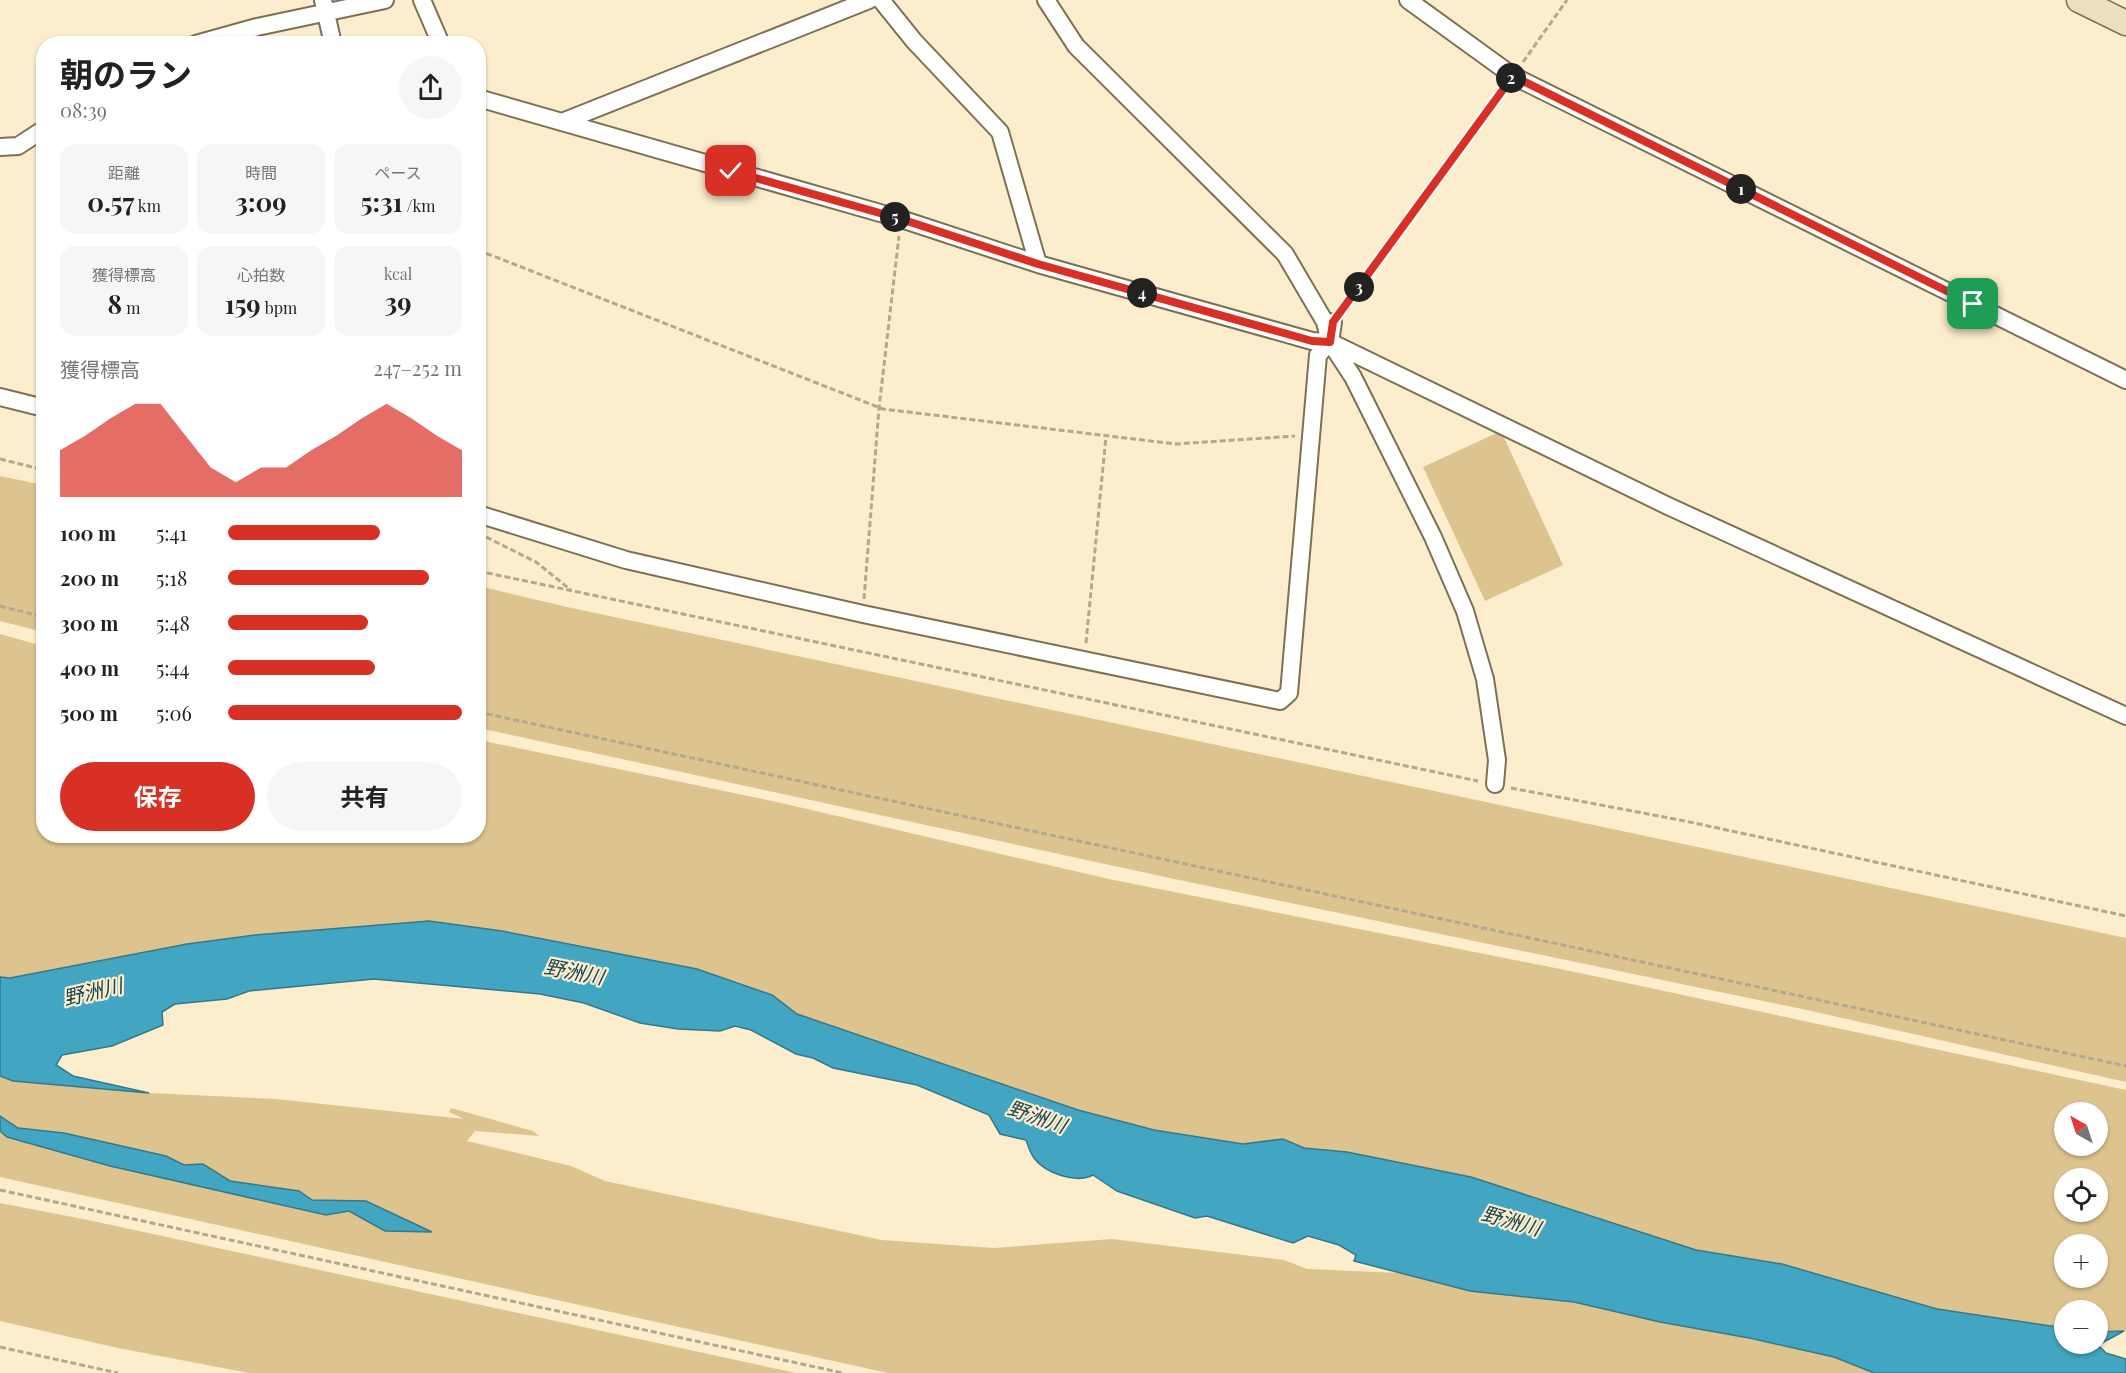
<!DOCTYPE html>
<html lang="ja">
<head>
<meta charset="utf-8">
<style>
	:root { --surface:#fff; --page:#f6f6f6; --text:#222; --muted:#767676; --accent:#d93025 }
	body { margin:0; font-family:"Playfair Display","Noto Sans JP",serif; background:var(--page); color:var(--text); height:100vh; display:flex; flex-direction:column; font-size:22px; white-space:nowrap }
	* { box-sizing:border-box; margin:0 }
	p { font-size:20px; color:var(--muted) }
	.icon { flex:none; width:33px; height:33px; fill:none; stroke:currentColor; stroke-width:2; stroke-linecap:round; stroke-linejoin:round }
	.map { position:relative; flex:1; overflow:hidden }
	.side { position:absolute; left:36px; top:36px; width:450px; height:807px; display:flex; flex-direction:column; background:var(--surface); border-radius:24px; box-shadow:0 2px 4px #0004 }
	.side>* { flex:none }
	.needle { width:39px; rotate:321deg }
	.buttons { position:absolute; left:2054px; top:1102px; display:grid; gap:12px }
	.buttons a { display:grid; place-items:center; width:54px; height:54px; border-radius:50%; background:var(--surface); box-shadow:0 2px 4px #0004; font-size:30px }
	.pin { position:absolute; display:grid; place-items:center; width:51px; height:51px; color:#fff; margin:-26px; border-radius:12px; box-shadow:0 3px 9px #0006 }
	.km { position:absolute; width:30px; height:30px; margin:-15px; border-radius:50%; background:#222; color:#fff; font-size:16px; line-height:30px; text-align:center }
	.round { display:grid; place-items:center; flex:none; width:63px; height:63px; border-radius:32px; background:var(--page) }
	.overview { display:flex; align-items:center; justify-content:space-between; height:102px; padding:0 24px }
	h1 { font-size:33px; font-weight:700; line-height:45px }
	.metrics { display:grid; grid-template-columns:repeat(3,1fr); gap:9px; height:102px; padding:6px 24px }
	.metrics div { display:grid; align-content:center; border-radius:15px; background:var(--page); text-align:center }
	.metrics b { font-size:26px; font-weight:700 }
	.metrics small { font-size:16px; font-weight:400 }
	.metrics p { font-size:16px }
	.chart { height:168px; padding:12px 24px }
	.chart p { display:flex; justify-content:space-between }
	.chart svg { width:100%; height:108px; margin-top:6px; fill:var(--accent); opacity:.7 }
	.cta { display:flex; gap:12px; margin-top:auto; padding:12px 24px }
	.cta a { flex:1; height:69px; border-radius:36px; background:var(--accent); color:#fff; font-size:24px; font-weight:700; line-height:69px; text-align:center }
	.cta a+a { background:var(--page); color:var(--text) }
	ul { padding:0 24px; list-style:none; font-size:20px }
	li { display:grid; grid-template-columns:96px 72px 1fr; align-items:center; height:45px }
	li i { height:15px; border-radius:8px; background:var(--accent) }
	.map>svg:first-child { display:block }
	.green { fill:#ddc48f; fill-rule:evenodd }
	.water { fill:#42a5c1; stroke:#357989; stroke-width:1.5 }
	.lines { fill:none; stroke-linecap:round; stroke-linejoin:round }
	.street-casing { stroke:#7e7053; stroke-width:20 }
	.secondary-casing { stroke:#7e7053; stroke-width:27 }
	.path { stroke:#b4a78e; stroke-width:3; stroke-dasharray:6 3; stroke-linecap:butt }
	.street { stroke:#fff; stroke-width:16 }
	.secondary { stroke:#ede0c1; stroke-width:24 }
	.route-casing { stroke:#fff; stroke-width:12 }
	.route { stroke:#d93025; stroke-width:8 }
	.labels { text-anchor:middle; stroke-width:4.5; stroke-linejoin:round; paint-order:stroke }
	.water-label { font-size:20px; font-style:italic; fill:#194551; stroke:#fcedcd }
</style>
</head>
<body>
<div class="map">
<svg width="2126" height="1373" viewBox="0 0 2126 1373">
	<rect width="100%" height="100%" fill="#fcedcd"/>
	<path class="green" d="M1501,431l62,134 -78,36 -62,-134z
		M0,476l43,9v147l-43,-11z
		M479,586l88,21 1559,331v144l-319,-72 -642,-133 -686,-149z
		M0,634l43,12 1,190h434l1,-96 298,62 332,77 471,94 546,117v241l-29,1v-21h-33v17l-127,-19 -155,-45 -86,-14 -225,-73 -124,-25 -43,-4 -21,-9 -40,5 -89,-14 -76,-20 -281,-96 -25,-19 -75,-26 -105,-20 -337,-14 -68,9 -177,34 -10,-1zM2064,1113h33v33h-33zM2064,1179h33v33h-33zM2064,1245h33v33h-33z
		M0,1076l13,5 136,12 127,6 188,20 -15,-7 2,-4 82,23 6,5 -64,-5 -8,10 104,25 34,15 277,59 112,8 118,-9 172,21 23,9 93,4 70,18 104,11 260,55 40,16h-986l-888,-196v-46l7,6 103,29 216,49 23,-4 36,20h45l-64,-30 -54,-1 -13,-9 -69,-10 -27,-17 -19,1 -18,-9 -102,-23 -46,-5 -18,-12z
		M0,1203l88,17 708,153h-547l-131,-25 -118,-27z"/>
	<path class="water" d="M429,921l73,10 195,38 75,26 25,19 281,96 76,20 89,14 40,-5 21,9 43,4 124,25 225,73 86,14 155,45 127,19v16h33v-12l27,-1 -26,14 8,8 20,6v14h-252l-40,-16 -85,-19 -89,-16 -86,-20 -104,-11 -116,-30 2,-6 -17,-10 -31,-9 -15,7 -86,-27 -12,2 -78,-27 -24,-16c-17,9 -48,-2 -59,-17 -4,-5 -6,-13 -8,-18l-26,-6 -11,-19 -72,-30 -84,-17 -20,-10 -17,-4 -45,-24 -16,-4 -15,5 -42,-2 -38,-6 -56,-20 -44,-9 -166,-15 -125,12 -22,8 -52,5 -13,8 1,13 -51,21 -50,9 -6,10 17,11 76,17 -136,-12 -13,-5v-99l10,1 177,-34 68,-9z
		M0,1116l18,12 46,5 102,23 18,9 19,-1 27,17 69,10 13,9 54,1 66,31 -47,-1 -36,-20 -23,4 -216,-49 -103,-29 -7,-6z"/>
	<g class="lines">
		<g class="street-casing">
			<path id="street" d="M323,0l10,44
				M422,0l19,44
				M881,0l33,41 86,91 38,132
				M1046,0l30,46 209,208 40,68 5,20 23,35 80,160 32,74 20,68 12,81 -2,24
				M1408,0l105,76 613,304
				M196,44l61,-17 128,-27
				M478,98l423,121 137,45 274,77 18,1 338,164 458,210
				M562,122l307,-122
				M0,147l18,-1 26,-17
				M0,397l44,11
				M478,514l148,46 237,54 417,87 9,-8 29,-338 12,-13 3,-20"/>
		</g>
		<g class="secondary-casing">
			<path id="secondary" d="M2079,0l47,23"/>
		</g>
		<path class="path" d="M1523,62l44,-62
			M478,250l405,159 293,35 119,-8
			M1343,309l160,-220
			M0,459l44,11
			M478,533l58,29 35,28
			M478,571l1000,210
			M864,599l15,-191 20,-172
			M0,606l44,11
			M1086,643l20,-207
			M478,712l1648,354
			M1511,788l174,33 441,95
			M0,1190l843,183
			M0,1347l118,26"/>
		<use href="#street" class="street"/>
		<use href="#secondary" class="secondary"/>
	</g>
	<g class="lines">
		<g class="route-casing">
			<path id="route" d="M731,171l170,48 137,45 274,77 18,1 3,-20 180,-246 460,228"/>
		</g>
		<use href="#route" class="route"/>
	</g>
	<g class="labels">
		<g class="water-label">
			<text transform="translate(574 972) rotate(11)" y="7">野洲川</text>
			<text transform="translate(93 992) rotate(-13)" y="7">野洲川</text>
			<text transform="translate(1037 1117) rotate(19)" y="7">野洲川</text>
			<text transform="translate(1511 1221) rotate(16)" y="7">野洲川</text>
		</g>
	</g>
</svg>
<div class="buttons">
<a><svg class="needle" viewBox="-14 -14 28 28"><path d="M0-13l5 13h-10z" fill="#e53935"/><path d="M0 13l5-13h-10z" fill="#767676"/></svg></a>
<a><svg class="icon" aria-label="locate" viewBox="0 0 24 24"><circle cx="12" cy="12" r="6"/><path d="M12 2v4M12 18v4M2 12h4M18 12h4"/></svg></a>
<a>+</a>
<a>−</a>
</div>
<div class="pin" style="left:1973px;top:304px;background:#1e9e55"><svg class="icon" aria-label="arrive" viewBox="0 0 24 24"><path d="M6 21V4h12l-3 4 3 4H6"/></svg></div>
<div class="pin" style="left:731px;top:171px;background:#d93025"><svg class="icon" aria-label="check" viewBox="0 0 24 24"><path d="M5 12l5 5 9-10"/></svg></div>
<b class="km" style="left:1741px;top:189px">1</b>
<b class="km" style="left:1511px;top:78px">2</b>
<b class="km" style="left:1359px;top:287px">3</b>
<b class="km" style="left:1142px;top:293px">4</b>
<b class="km" style="left:895px;top:217px">5</b>
<section class="side">
<div class="overview"><div><h1>朝のラン</h1><p>08:39</p></div><a class="round"><svg class="icon" aria-label="share" viewBox="0 0 24 24"><path d="M12 15V3M7 8l5-5 5 5M5 13v7h14v-7"/></svg></a></div>
<div class="metrics">
<div><p>距離</p><b>0.57<small> km</small></b></div>
<div><p>時間</p><b>3:09</b></div>
<div><p>ペース</p><b>5:31<small> /km</small></b></div>
</div>
<div class="metrics">
<div><p>獲得標高</p><b>8<small> m</small></b></div>
<div><p>心拍数</p><b>159<small> bpm</small></b></div>
<div><p>kcal</p><b>39</b></div>
</div>
<div class="chart"><p><span>獲得標高</span>247–252 m</p>
<svg viewBox="0 0 160 44" preserveAspectRatio="none"><path d="M0 44V25L10 19L20 12L30 6L40 6L50 19L60 32L70 38L80 32L90 32L100 25L110 19L120 12L130 6L140 12L150 19L160 25V44z"/></svg>
</div>
<ul>
<li><b>100 m</b>5:41<i style="width:65%"></i></li>
<li><b>200 m</b>5:18<i style="width:86%"></i></li>
<li><b>300 m</b>5:48<i style="width:60%"></i></li>
<li><b>400 m</b>5:44<i style="width:63%"></i></li>
<li><b>500 m</b>5:06<i style="width:100%"></i></li>
</ul>
<div class="cta"><a>保存</a><a>共有</a></div>
</section>
</div>
</body>
</html>
